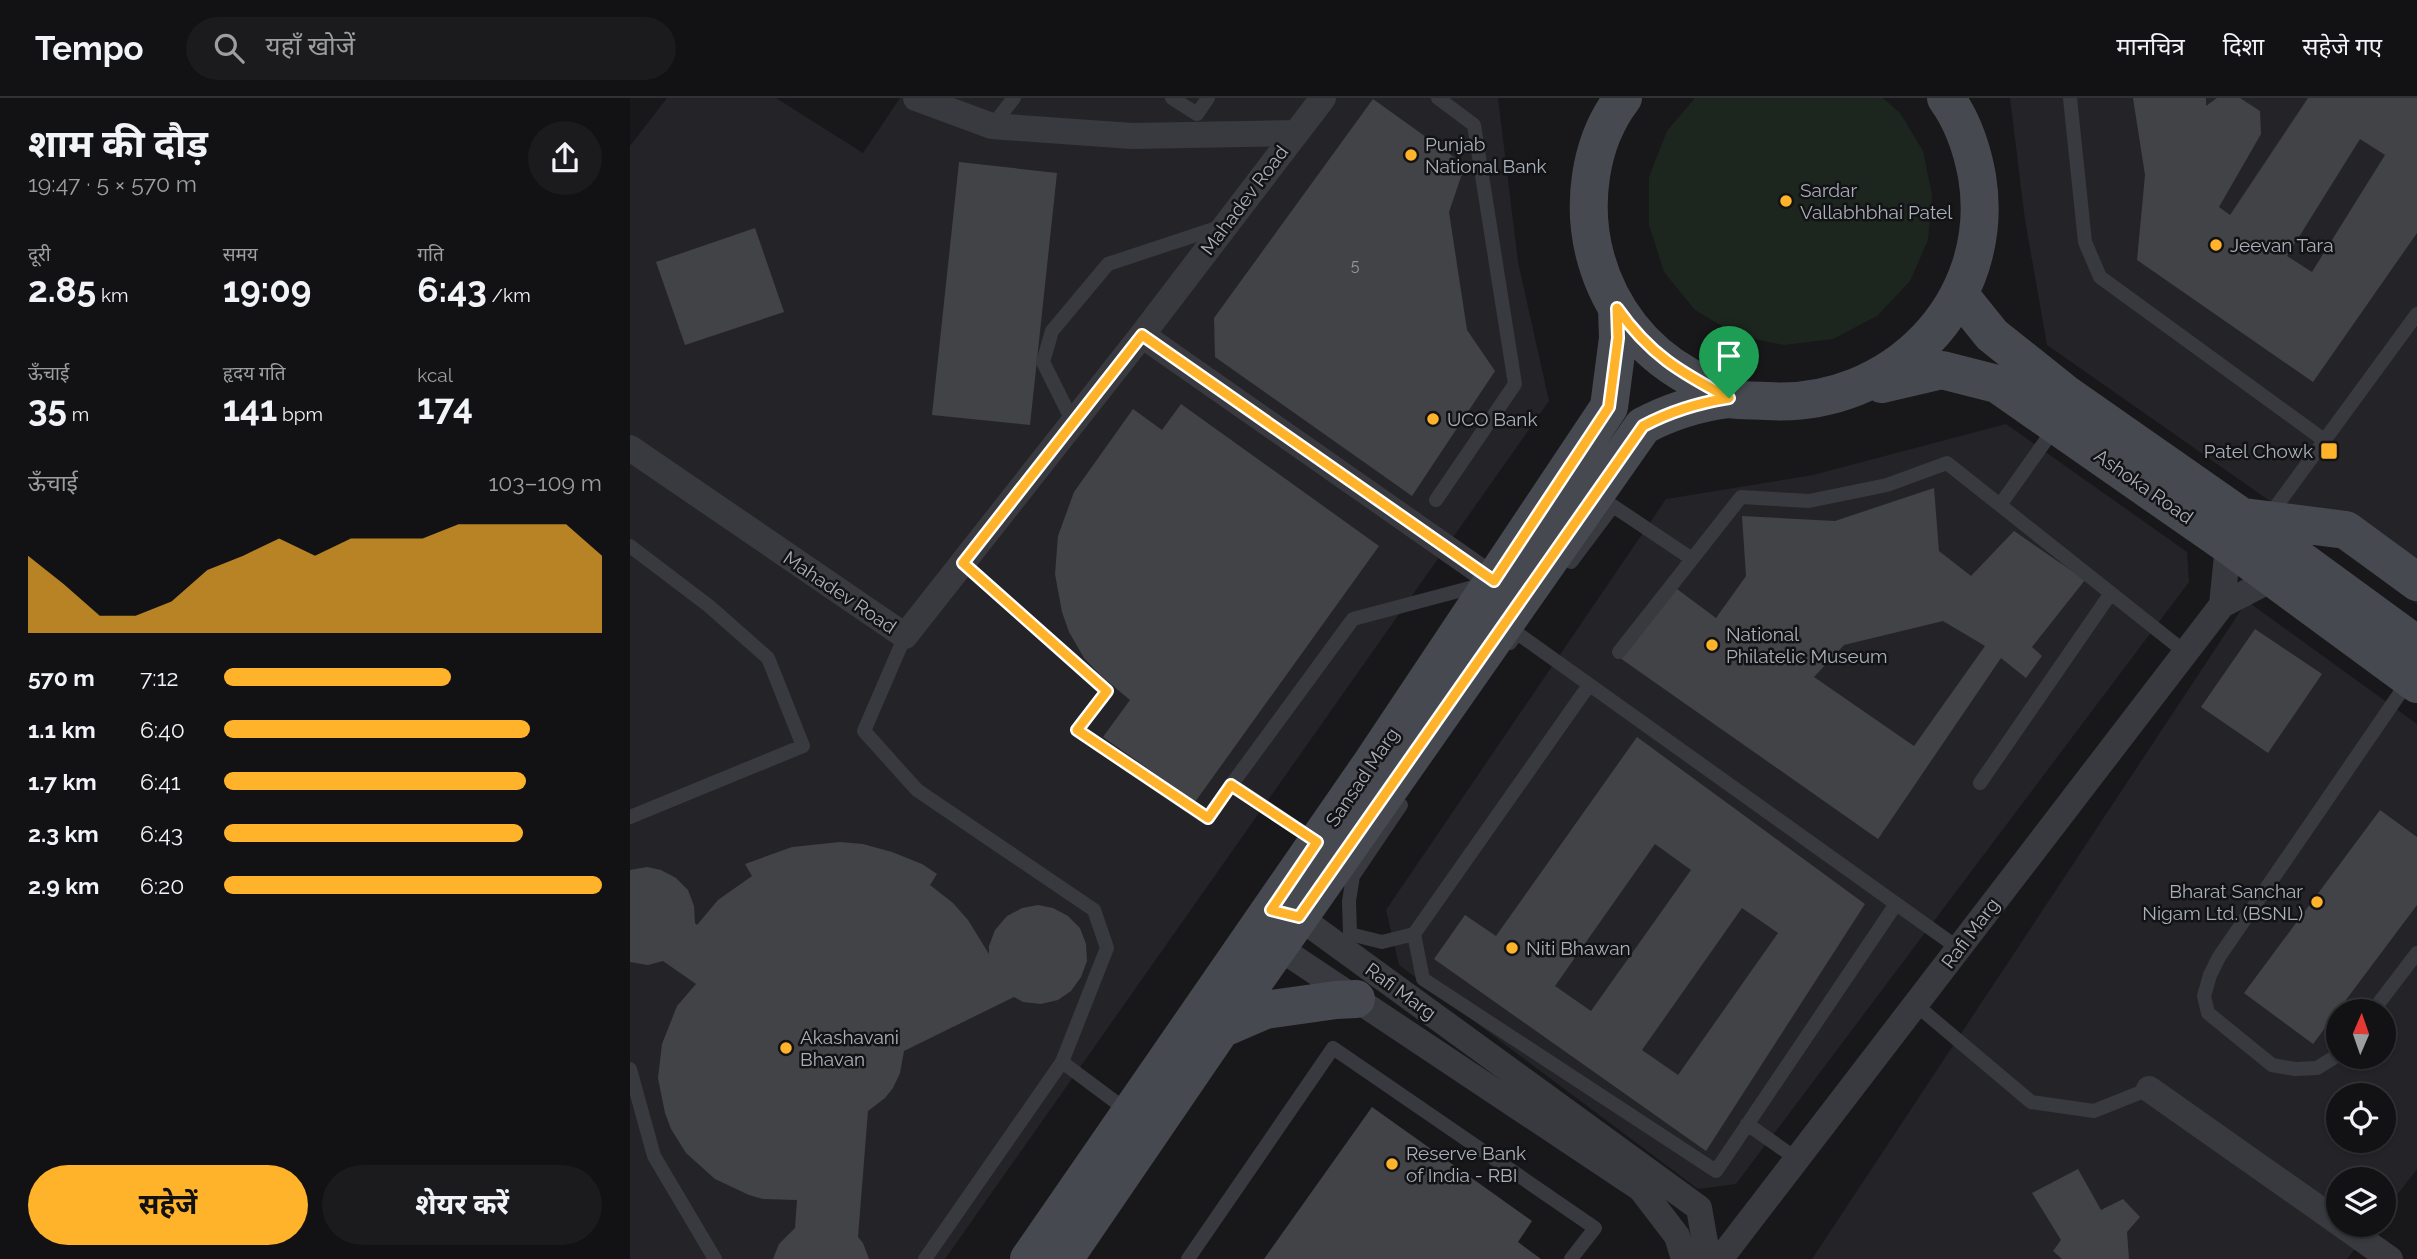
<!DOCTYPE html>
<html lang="hi">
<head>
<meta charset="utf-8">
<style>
	:root { --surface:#121214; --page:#1b1b1d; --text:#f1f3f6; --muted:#9c9ea0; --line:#313234; --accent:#ffb32b }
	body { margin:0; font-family:Raleway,"Noto Sans Devanagari",sans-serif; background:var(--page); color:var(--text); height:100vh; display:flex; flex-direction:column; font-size:26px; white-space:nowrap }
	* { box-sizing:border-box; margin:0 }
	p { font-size:23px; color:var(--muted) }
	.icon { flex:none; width:38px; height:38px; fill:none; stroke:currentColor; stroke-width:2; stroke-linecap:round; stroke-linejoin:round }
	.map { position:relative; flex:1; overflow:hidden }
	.panel { display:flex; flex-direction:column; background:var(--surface); width:630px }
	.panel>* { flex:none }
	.needle { width:46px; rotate:2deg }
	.controls { position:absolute; left:1696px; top:901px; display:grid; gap:14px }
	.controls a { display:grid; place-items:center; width:70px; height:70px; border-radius:50%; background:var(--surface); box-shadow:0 2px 5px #0004,0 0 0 2px var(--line); font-size:35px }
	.pin { position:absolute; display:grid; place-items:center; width:60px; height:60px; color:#fff; margin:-72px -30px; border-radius:50% 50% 50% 0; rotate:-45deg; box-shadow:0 0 7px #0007 }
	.pin .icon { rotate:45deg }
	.round { display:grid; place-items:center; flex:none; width:74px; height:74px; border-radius:37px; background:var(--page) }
	.summary { display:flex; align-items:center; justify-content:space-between; height:119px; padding:0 28px }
	h1 { font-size:38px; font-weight:700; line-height:52px }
	.figures { display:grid; grid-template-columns:repeat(3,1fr); gap:10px; height:119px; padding:7px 28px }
	.figures div { display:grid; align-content:center }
	.figures b { font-size:35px; font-weight:700 }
	.figures small { font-size:19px; font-weight:400 }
	.figures p { font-size:19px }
	.chart { height:196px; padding:14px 28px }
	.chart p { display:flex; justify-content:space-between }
	.chart svg { width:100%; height:126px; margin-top:7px; fill:var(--accent); opacity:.7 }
	.button { display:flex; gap:14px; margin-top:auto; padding:14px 28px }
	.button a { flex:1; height:80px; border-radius:42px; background:var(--accent); color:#111; font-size:28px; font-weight:700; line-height:80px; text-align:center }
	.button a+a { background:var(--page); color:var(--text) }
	ul { padding:0 28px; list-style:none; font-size:23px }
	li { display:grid; grid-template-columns:112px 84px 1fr; align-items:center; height:52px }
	li i { height:18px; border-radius:9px; background:var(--accent) }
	header { display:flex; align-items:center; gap:42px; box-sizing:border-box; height:98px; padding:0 35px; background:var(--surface); border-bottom:2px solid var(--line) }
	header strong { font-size:33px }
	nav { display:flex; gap:38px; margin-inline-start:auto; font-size:24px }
	.search { width:490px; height:63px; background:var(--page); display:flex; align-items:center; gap:18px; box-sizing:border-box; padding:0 24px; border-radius:38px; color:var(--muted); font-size:26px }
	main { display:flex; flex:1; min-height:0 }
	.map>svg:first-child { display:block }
	.built { fill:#242428; fill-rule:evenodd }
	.green { fill:#1d261e }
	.building { fill:#424347; fill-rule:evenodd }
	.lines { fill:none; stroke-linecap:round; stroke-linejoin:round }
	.lane { stroke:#393a40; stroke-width:14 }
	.street { stroke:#393a40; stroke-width:26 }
	.secondary { stroke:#464950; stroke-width:38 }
	.route-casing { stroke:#fff; stroke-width:14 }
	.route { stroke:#ffb32b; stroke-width:9 }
	.poi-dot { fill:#ffb32b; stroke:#131315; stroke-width:2.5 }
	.labels { text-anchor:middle; stroke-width:5; stroke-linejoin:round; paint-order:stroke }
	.number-label { font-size:16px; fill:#8f949e }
	.poi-label { font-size:19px; fill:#a9afbb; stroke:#131315; text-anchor:start }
	.street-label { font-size:19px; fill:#a9afbb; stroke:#131315 }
</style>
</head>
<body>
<header>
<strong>Tempo</strong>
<div class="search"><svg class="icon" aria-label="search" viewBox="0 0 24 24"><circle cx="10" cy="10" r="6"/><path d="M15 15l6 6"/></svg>यहाँ खोजें</div>
<nav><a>मानचित्र</a><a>दिशा</a><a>सहेजे गए</a></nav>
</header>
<main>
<section class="panel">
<div class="summary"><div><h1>शाम की दौड़</h1><p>19:47 · 5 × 570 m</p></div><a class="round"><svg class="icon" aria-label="share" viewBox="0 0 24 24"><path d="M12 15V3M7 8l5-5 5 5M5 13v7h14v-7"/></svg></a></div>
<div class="figures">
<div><p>दूरी</p><b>2.85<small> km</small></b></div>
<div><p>समय</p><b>19:09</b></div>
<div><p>गति</p><b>6:43<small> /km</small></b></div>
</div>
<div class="figures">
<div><p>ऊँचाई</p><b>35<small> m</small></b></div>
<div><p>हृदय गति</p><b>141<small> bpm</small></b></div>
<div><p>kcal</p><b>174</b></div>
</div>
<div class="chart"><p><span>ऊँचाई</span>103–109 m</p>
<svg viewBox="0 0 160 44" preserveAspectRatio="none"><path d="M0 44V17L10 27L20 38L30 38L40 33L50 22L60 17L70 11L80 17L90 11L100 11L110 11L120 6L130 6L140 6L150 6L160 17V44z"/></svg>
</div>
<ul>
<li><b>570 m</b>7:12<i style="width:60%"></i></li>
<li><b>1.1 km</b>6:40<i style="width:81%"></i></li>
<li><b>1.7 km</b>6:41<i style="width:80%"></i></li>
<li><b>2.3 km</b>6:43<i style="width:79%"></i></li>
<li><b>2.9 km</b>6:20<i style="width:100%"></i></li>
</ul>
<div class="button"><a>सहेजें</a><a>शेयर करें</a></div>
</section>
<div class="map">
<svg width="1787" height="1161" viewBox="0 0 1787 1161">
	<rect width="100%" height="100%" fill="#18181a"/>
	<path class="built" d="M37,0h109l87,55 37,-55h598l20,164 31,139 -604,858h-315v-1113z
		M1380,0h407v506l-370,-259 -22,-125z
		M1376,326l181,128 2,30 -453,602 -38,5 -299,-224 -13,-55 280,-411 147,-24z
		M1617,503l170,123v445l-33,43v-32h-46v45h36l-27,34h-535zM1708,914h46v45h-46zM1708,998h46v45h-46z"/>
	<path class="green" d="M1065,0h188l17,15 23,38 9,44 -4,45 -18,41 -33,35 -44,23 -49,6 -47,-10 -42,-25 -31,-38 -15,-47v-48l18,-46z"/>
	<path class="building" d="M1503,0h73v8l11,-8h23l20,13 1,23 -42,73 11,8 78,-117h109v135l-104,149 -176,-122 8,-85zM1730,41l25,16 -73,117 -25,-16z
		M743,1l92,66 -16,47 18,118 28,41 -83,125 -197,-139 -1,-39z
		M329,64l98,11 -27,252 -98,-10z
		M125,130l29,84 -99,33 -29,-83z
		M551,306l198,142 -184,256 -92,-65 27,-37 -30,-25 -16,-17 -15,-26 -7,-20 -7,-38 3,-38 16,-44 59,-83 29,21z
		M1304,390l5,63 32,25 43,-45 71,49 -53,67 10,9 -16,22 -25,-20 -123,181 -258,-181 53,-72 43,32 30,-42 -4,-60 93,5zM1313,523l42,25 -71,100 -100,-69 30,-32z
		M1625,531l67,45 -54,79 -67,-46z
		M1007,639l228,167 -159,247 -272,-192 31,-44 31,21zM1025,746l36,26 -100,141 -36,-25zM1112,810l36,25 -100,142 -36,-25z
		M1750,712l37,27v68l-104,139 -69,-51z
		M210,744l23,2 29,8 30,12 15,10 -7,11 23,18 15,17 21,34v-8l6,-16 12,-14 15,-8 16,-3 15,3 15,8 12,12 6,16 1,17 -6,16 -10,14 -13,9 -17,4 -18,-2 -9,-5 -110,54 -4,22 -7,15 -8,10 -17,13 -10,126 5,6 6,16h-96l6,-15 16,-16 2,-28 -34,-1 -14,-4 -34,-16 -29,-26 -15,-24 -6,-16 -7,-35 4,-34 15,-38 19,-22 -33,-23 -15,4 -18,-3v-92l17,-3 14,3 15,8 12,12 6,16 1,17 2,2 21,-25 34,-24 -7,-12 47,-17z
		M742,1009l160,114 -14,21 23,17h-277z
		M1448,1071l23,41 22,-11 17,18 -13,15 2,27h-67l-9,-8 8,-11 -29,-47z"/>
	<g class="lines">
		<path class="lane" d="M542,0l25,16 11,-16
			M1440,0l15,144 15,35 224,163
			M362,28l22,-28
			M443,324l-30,-60 9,-31 56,-67 112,-37
			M806,402l79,-116 -41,-259 -36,-27
			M1370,407l56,-79
			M1639,418l148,-202
			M0,448l79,60 59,52 35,88 -173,71
			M941,464l42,-56 79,53
			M333,465l144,128 -30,39 130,88 146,-199 128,-34
			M275,538l-41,95 53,59 177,120 13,38 -45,114 -137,197
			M880,545l7,-10 441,315
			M989,554l122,-155 68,4 78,-16 60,-22 238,189
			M1350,685l131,-190
			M601,686l86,58
			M771,707l-48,71 -4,25 1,33 32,8 32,-8 175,-249
			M784,836l9,45 293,192 180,-267
			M1285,906l116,98 63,9 55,-22
			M1742,914l45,-59
			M1708,957l-21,13 -22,1 -23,-4 -64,-52 -4,-17 6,-21 9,-18 190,-277
			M432,964l67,50
			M0,971l24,87 61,103
			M1117,1026l50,35
			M558,1161l145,-211 262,180 -24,31"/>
		<path class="street" d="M286,0l76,28 140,10 164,-3
			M512,237l352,246
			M0,350l275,188 237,-301 181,-237
			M1592,507l6,-60
			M654,815l15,4 400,291 9,51
			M648,849l363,242 36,47 7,23
			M1519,991l189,133
			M1712,1127l48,34
			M1085,1161l9,-5 498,-649 52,-27"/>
		<path class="secondary" d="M993,0c-34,44 -42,108 -27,161 14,50 47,92 92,117 13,7 28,19 42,23 12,2 25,1 37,2 125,8 231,-98 210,-225 -5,-27 -15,-56 -31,-78
			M1329,196l33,41 74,59 176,123 175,128
			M1252,286l60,-14 55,14 231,161 189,139
			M1614,419l102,13 71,52
			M591,931l44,-19 71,-10 20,-1
			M399,1161l342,-495 238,-357 9,-69 -1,-30
			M434,1161l157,-230 422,-603c28,-15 54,-23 86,-27"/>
	</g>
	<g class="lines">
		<g class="route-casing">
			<path id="route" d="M987,210c33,47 63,64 112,90 -32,5 -58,13 -86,28l-344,491 -28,-7 46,-68 -86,-57 -23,33 -131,-88 30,-39 -144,-128 179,-228 352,246 115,-174 9,-69z"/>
		</g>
		<use href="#route" class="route"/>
	</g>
	<g class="poi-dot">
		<circle cx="781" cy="57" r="7"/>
		<circle cx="1156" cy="103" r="7"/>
		<circle cx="1586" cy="147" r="7"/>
		<circle cx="803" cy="321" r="7"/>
		<rect x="1690" y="344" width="18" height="18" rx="3.5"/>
		<circle cx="1082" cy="547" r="7"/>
		<circle cx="1687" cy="804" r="7"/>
		<circle cx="882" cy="850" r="7"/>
		<circle cx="156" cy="950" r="7"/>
		<circle cx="762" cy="1066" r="7"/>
	</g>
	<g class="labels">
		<g class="number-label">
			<text x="725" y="173">5</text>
		</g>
		<g class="poi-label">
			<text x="795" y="53">Punjab<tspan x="795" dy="22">National Bank</tspan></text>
			<text x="1170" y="99">Sardar<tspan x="1170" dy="22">Vallabhbhai Patel</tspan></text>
			<text x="1600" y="154">Jeevan Tara</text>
			<text x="817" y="328">UCO Bank</text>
			<text x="1683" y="360" text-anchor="end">Patel Chowk</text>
			<text x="1096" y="543">National<tspan x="1096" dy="22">Philatelic Museum</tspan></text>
			<text x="1673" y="800" text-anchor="end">Bharat Sanchar<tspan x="1673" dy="22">Nigam Ltd. (BSNL)</tspan></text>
			<text x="896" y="857">Niti Bhawan</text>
			<text x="170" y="946">Akashavani<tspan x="170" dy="22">Bhavan</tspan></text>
			<text x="776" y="1062">Reserve Bank<tspan x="776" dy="22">of India - RBI</tspan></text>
		</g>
		<g class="street-label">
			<text transform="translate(614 102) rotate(-53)" y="7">Mahadev Road</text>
			<text transform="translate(1514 388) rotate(35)" y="7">Ashoka Road</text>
			<text transform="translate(210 494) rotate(34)" y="7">Mahadev Road</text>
			<text transform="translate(732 679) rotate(-56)" y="7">Sansad Marg</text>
			<text transform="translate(1340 835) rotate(-53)" y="7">Rafi Marg</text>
			<text transform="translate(771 893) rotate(36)" y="7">Rafi Marg</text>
		</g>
	</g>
</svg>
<div class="controls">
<a><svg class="needle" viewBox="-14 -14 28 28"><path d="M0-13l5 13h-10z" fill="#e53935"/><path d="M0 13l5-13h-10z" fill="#9c9ea0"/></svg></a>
<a><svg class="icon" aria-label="locate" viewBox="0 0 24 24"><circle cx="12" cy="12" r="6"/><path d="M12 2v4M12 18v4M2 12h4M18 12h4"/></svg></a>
<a><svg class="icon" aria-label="layers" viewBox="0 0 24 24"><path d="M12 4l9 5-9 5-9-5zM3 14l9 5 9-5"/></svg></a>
</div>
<div class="pin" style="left:1099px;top:300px;background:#1e9e55"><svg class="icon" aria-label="arrive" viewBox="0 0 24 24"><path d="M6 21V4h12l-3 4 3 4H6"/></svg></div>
</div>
</main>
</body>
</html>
